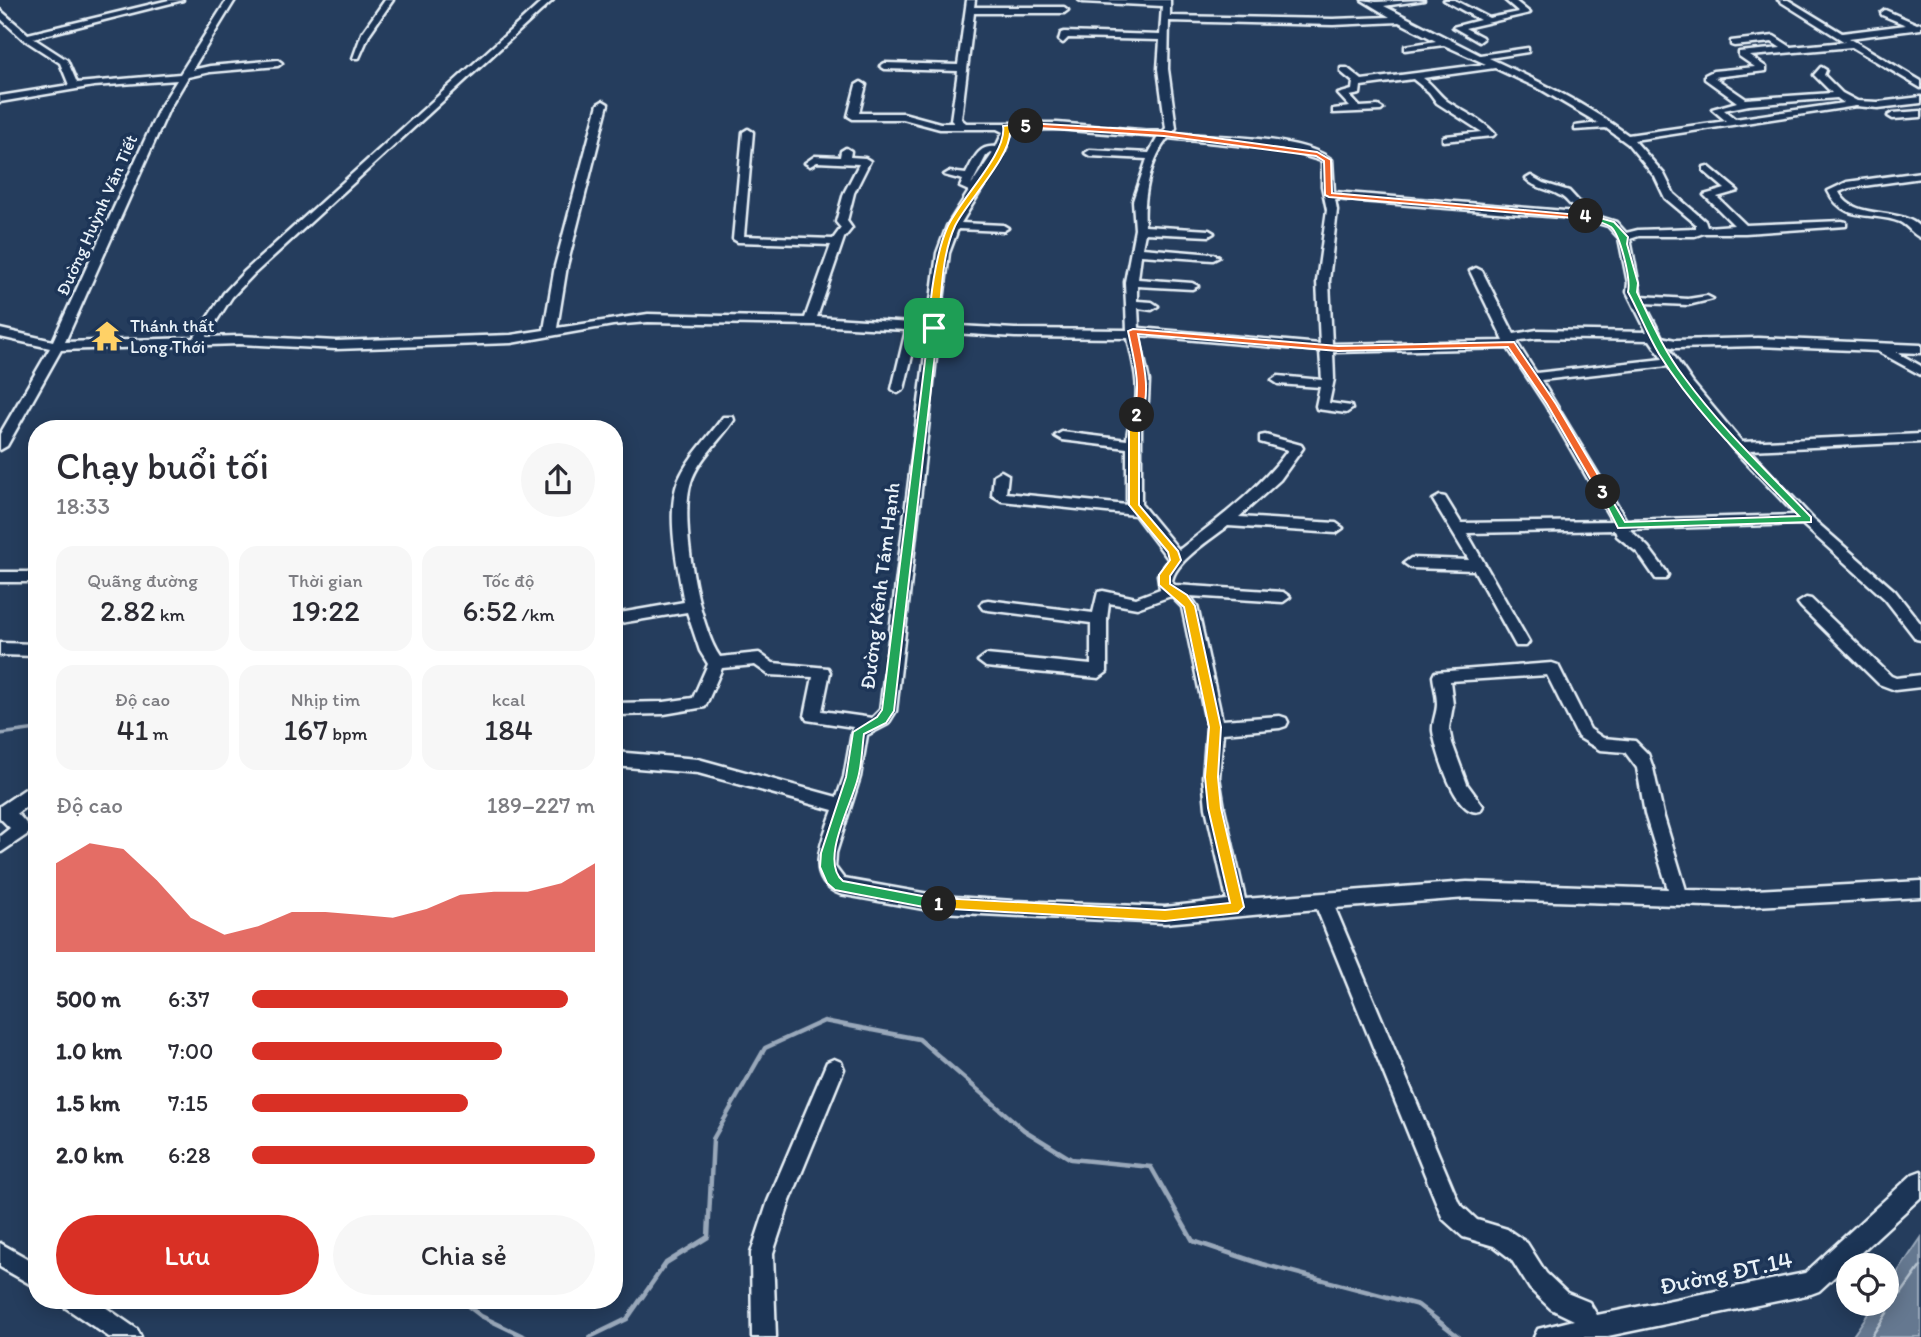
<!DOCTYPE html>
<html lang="vi">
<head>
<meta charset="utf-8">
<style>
	:root { --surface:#fff; --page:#f7f7f7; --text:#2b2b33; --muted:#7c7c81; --accent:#d93025 }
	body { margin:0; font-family:Itim,sans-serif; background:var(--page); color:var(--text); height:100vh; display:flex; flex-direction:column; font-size:26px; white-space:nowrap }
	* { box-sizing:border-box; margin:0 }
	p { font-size:23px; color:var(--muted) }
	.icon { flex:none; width:38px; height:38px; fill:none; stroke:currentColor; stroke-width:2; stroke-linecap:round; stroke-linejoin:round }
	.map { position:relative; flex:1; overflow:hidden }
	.panel { position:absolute; left:28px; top:420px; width:595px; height:889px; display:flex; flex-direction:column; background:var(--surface); border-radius:28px; box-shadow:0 4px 18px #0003 }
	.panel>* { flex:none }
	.buttons { position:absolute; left:1836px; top:1253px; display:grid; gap:14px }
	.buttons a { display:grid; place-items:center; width:63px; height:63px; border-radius:50%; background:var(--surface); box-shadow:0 4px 18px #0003; font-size:35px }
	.pin { position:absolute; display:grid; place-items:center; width:60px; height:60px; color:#fff; margin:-30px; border-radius:14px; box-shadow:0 4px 10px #0006 }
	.km { position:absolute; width:35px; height:35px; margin:-18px; border-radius:50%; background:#222; color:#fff; font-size:19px; line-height:35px; text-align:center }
	.round { display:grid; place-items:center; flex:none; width:74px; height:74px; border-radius:37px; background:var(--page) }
	.overview { display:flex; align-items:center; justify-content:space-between; height:119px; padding:0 28px }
	h1 { font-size:38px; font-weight:600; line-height:52px }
	.stats { display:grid; grid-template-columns:repeat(3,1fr); gap:10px; height:119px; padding:7px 28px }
	.stats div { display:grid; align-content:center; border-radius:18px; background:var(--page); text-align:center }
	.stats b { font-size:30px; font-weight:600 }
	.stats small { font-size:19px; font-weight:400 }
	.stats p { font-size:19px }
	.chart { height:196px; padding:14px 28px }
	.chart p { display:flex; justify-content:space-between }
	.chart svg { width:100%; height:126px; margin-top:7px; fill:var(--accent); opacity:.7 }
	.primary-button { display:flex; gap:14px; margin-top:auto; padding:14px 28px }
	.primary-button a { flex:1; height:80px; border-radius:42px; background:var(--accent); color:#fff; font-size:28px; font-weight:600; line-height:80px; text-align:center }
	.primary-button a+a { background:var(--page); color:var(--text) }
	ul { padding:0 28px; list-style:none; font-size:23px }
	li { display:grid; grid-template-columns:112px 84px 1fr; align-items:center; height:52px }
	li i { height:18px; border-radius:9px; background:var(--accent) }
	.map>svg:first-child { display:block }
	.water { fill:#657890; stroke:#99a8ba; stroke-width:2 }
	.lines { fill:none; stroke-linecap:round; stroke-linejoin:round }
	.shore { stroke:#b4c1ce; stroke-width:2.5 }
	.stream-far1 { stroke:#99a8ba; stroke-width:3.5 }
	.stream { stroke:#99a8ba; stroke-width:4.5 }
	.minor-casing { stroke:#e8f1f8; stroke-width:5 }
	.minor { fill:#1d3557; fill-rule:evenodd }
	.split-1 { fill:#22a559; stroke:#fff; stroke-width:2 }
	.split-2 { fill:#f5b400; stroke:#fff; stroke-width:2 }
	.split-3 { fill:#f0652b; stroke:#fff; stroke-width:2 }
	.split-4 { fill:#22a559; stroke:#fff; stroke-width:2 }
	.split-5 { fill:#f0652b; stroke:#fff; stroke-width:2 }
	.split-6 { fill:#f5b400; stroke:#fff; stroke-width:2 }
	.labels { text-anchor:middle; stroke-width:7; stroke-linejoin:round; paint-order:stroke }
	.far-street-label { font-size:18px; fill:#e8f1f8; stroke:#1d3557 }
	.far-poi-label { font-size:18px; fill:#e8f1f8; stroke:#1d3557; text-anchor:start }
	.street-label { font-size:21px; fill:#e8f1f8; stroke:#1d3557 }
	.near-street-label { font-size:24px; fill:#e8f1f8; stroke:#1d3557 }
</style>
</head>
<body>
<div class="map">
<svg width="1921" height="1337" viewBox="0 0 1921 1337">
	<rect width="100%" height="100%" fill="#253d5d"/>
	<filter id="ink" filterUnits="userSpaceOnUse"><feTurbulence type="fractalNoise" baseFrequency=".0143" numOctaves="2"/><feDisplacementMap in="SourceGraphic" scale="14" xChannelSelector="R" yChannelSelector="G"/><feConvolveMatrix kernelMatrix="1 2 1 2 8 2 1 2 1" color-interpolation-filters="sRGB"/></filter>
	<g filter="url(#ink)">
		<path class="water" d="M1921,1238v99h-69l23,-33h11l1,-16z"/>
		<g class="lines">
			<path class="shore" d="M1871,1337l16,-24 3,-13 11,-6 20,-28"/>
			<path class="stream-far1" d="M0,734l37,-5"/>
			<path class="stream" d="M460,1300l21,16 44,21
				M590,1337l37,-18 39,-56 42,-26 5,-98 52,-91 59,-27 95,18 105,91 47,29 80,8 42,74 69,23 156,41 41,32"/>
			<g class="minor-casing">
				<path id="minor" d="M169,0h14l-150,38 34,22 10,23 103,-9 47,-74h8l-43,70 18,-4 68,-6 4,3 -4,3 -68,6 -22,5 -19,32 -104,233 129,-4 30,-45 21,-22 299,-271h9l-300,275 -21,22 -26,40 33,-1 97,5 175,-6 33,-5 11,-64 43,-162 5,-3 5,3 -41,162 -10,62 91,-14 157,4 26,-73 -93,-3 -5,-3 10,-107 5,-3 5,3 -9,104 89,3 8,-11 -5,-6 8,-29 15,-29 -42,-2 -7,4 -5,-3 10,-7 25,1 1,-6 5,-3 5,3 -1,6 15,1 5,3 -16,32 -7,28 5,7 -8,10 -27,79 111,7 9,-71 10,-27 22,-35 -9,-4 3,-7 -19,-5 5,-3 17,2c7,-13 12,-30 30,-27l7,-15 -6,-3h-57l-37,-10h-50l-5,-3 8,-31 5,-3 5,3 -7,28h44l37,10h14l-3,-3 7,-49 -73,-2 -5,-3 5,-3 73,2 9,-65h8l-1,7h90l4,3 -4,3h-90l-13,106 5,4h91l106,9 3,-4 -8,-59 2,-29 -92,-2 -5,5 -4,-3 2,-7 3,-1 96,3 2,-29 -79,-4 -4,-2h91v16l163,3 57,-2 -28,-17 14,2 48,-2 -40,6 96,49 48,-7v4l-39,6c47,22 96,45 139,77l98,-14 -14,-12 25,-7 -32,-23v-4l8,-4 42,-4 -16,-11v-4l42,-4 -9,-6 -38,4 -3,-1v-4l43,-5 17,11 54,-5 -67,-42h10l54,33 64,-8 -24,-10 -1,-2 4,-3 32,14 4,-1v6l-72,9 72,43v7l-69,-41 -102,9 16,11v4l-52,6 32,22 86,-6 -18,-18 7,-8 5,3 -2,5 18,18 15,8 21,1 43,-5v6l-43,5 -22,-2 -222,34 30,34 10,20 31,27 2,6 27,-2 -30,-30 21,-6 -21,-18v-4l4,-1 30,25 -21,6 29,28 96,-4 4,1v4l-101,7h-41l-9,3h-56l-9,3 11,57 47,3 19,-3 6,3 -25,6 -44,-2 18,34 13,3 83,-2 163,7v8l-25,-1 25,14v9l-44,-24 -119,-5 -83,2 -8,-2 25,36 50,60 179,-8v8l-172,8 65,70 81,71 26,33v16l-5,-1 -31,-40 -83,-75 -173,5 19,18 18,24 2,4 -2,4h-10l-18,-26 -21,-17 -2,-6 -148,3 62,109 -3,4h-10l-42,-76 -63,-2 -7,-5 7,-5 58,2 -36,-60 7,-4 5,1 16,26 151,-2 -67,-117 -37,-56 -175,4 1,27 -5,24 22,3 1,3 -6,4 -29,-4 -1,-3 4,-19 -42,-3 -6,-4 6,-4 44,4 -2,-29 -181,-16 10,46 -1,20 -7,26v77l38,46c39,-31 79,-59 109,-100l-28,-8v-6l5,-1 36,10 2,3 -23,32 -41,37 97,6 7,5 -7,5 -108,-7c-15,12 -56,37 -56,57l3,2 108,7 7,5 -7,5 -93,-6 7,10 25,114 58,-4 6,2 2,4 -2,4 -6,2 -57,5 -4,44 5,31 21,91 222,-17 201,7 -23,-75 -8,-46 -12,-16 -25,-2 -22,-13 -31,-62 -97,6 3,24 -4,23 3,15 15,41 16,22 -3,5c-24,8 -44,-61 -47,-80 -1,-9 4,-18 4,-27 0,-9 -3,-19 -4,-28l2,-4 117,-9 6,2 32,64 13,9 32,3 13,13 5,14 10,46 23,76 50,1 185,-10v16l-185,10 -269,-9 -132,10 124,295 18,17 30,9 20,14 19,30 21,20 22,9 8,13 208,-42 108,-99 8,-3v26l-102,94 -8,3 -208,43h-69l4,-8 36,-9 -23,-11 -21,-20 -19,-30 -17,-13 -31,-9 -20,-18 -126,-310 -152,14 -225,-11 -100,-18c-38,-14 -16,-58 -7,-84l-135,-37 -84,-7v-14l84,7 139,38 7,-20 9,-50 -46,-7 -2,-4 8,-39 -44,-2 -14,-10 -33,3 -17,39 -41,7 -50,1v-12l50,-1 29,-4 15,-34 -8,-13 -13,-39 -73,12v-10l70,-12c-6,-34 -19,-91 -5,-123 10,-23 30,-42 44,-62h10l1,3c-13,20 -36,39 -43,62 -12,36 7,144 29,175l39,-4 14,10 55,5 2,4 -8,39 50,7 8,-8 48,-379h-10l-14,58 -6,4 -6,-4 14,-59 -92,-5 -166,-3 -35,3 -102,18 -175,6 -97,-5 -178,6 -54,96 -7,4v-16l50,-86 -50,-11v-8l53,12 106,-232 18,-29 -83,6 -94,16v-6l69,-11 -9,-22 -37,-24 -23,-21v-8l28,24zM1169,21l164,4 66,-3 37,19 -31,5v4l39,-5 42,19 -124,16 -15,-12h-6v4l12,10 -1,8 -14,4 12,13 -17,2v4l48,-2 2,-2 -5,-3 -18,1 -10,-11 10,-2 1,-8 52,-7 16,13 8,11 45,29 -36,4 -3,1v4l50,-5 2,-2c-13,-15 -32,-22 -48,-33 -9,-7 -14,-16 -24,-23l72,-10 47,22 56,33 -23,3v4l31,-2 22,16 27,33 10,21 31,26v4l-58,2 -12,3 -10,-11 -26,-8 -21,-23 -26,-8 -12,-7 -5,3c10,10 21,9 33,16 7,3 12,11 18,17l-243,-20 -2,-32c-30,-25 -120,-23 -160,-27l4,-5 -8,-59zM1837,98l7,5 -109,16 -11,-9 25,-5zM1057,129l101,8 -9,16 -59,-3 -5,3 5,3 57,3 -14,42 2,28 -10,53 2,48 -112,-1 -75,-4 9,-72 9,-24 45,2 5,-3 -5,-3 -42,-2 44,-72 7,-21zM1168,138l118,12 36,11v25l5,24 -10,71 3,63 -181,-16 -1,-20 14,2 6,-4 -6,-4 -15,-1v-15l55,3 6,-3 -6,-3 -54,-4 3,-24 72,5 6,-3 -6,-3 -71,-6 3,-15 64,3 5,-3 -5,-3 -64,-4c-2,-28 4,-65 23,-88zM991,152l2,1 -22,32 15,-29zM1335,199l250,20 23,7 11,12 9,45 -1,9 20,40 -110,-2 -23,4 -32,-63 -6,-3 -6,3 34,70 -172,3 -3,-63 8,-71zM939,332l76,5 113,1c4,20 11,42 8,63 -3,14 -9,25 -9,39l-65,-8 -7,4 7,4 65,8v57l-121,-12 2,-18 -7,-4 -7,4 -2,20 10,6 133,14 34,45 -11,15 2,14 -24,9 -33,-7 -5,1 -5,21 -105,-13 -5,1 -3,4 3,4 5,1 103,13v42l-105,-10 -8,6 8,6 113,11 8,-6v-53l2,-16 28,5 34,-12 11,11 25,120 -4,50 3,31 21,92 -62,7 -151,-6 -74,-5 -96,-17 -9,-12 1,-14 24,-76 7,-42 21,-11 8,-13zM1537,338l113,2 13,19 -127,14 -19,-30 4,-3zM1668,366l65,83 63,66 -170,5 -85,-140z
					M385,0h8l-23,33 -11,25h-6l9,-25z
					M1444,0h10l35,18 30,-6 -14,-12h9l16,13 -65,15 17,9 1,2 -4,3 -26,-15 27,-7z
					M1921,111v6l-28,2 -5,-3 5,-3z
					M1921,172v6l-72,10 -10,4c15,30 60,13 82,36v10c-8,-3 -13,-12 -21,-16 -28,-11 -56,2 -72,-31l19,-9z
					M0,572h37v10h-37z
					M1806,598l5,1 80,77 5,2 25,-3v12l-26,3 -16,-6 -78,-77 -3,-4z
					M0,643l37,1v12l-37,-1z
					M37,781v17l-20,15 14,16 -3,5 -28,19v-17l10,-8 -10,-10v-12z
					M834,1059l7,3 3,7 -54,132 -17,52 3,84h-24l-1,-84 17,-52 56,-132 3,-7z
					M0,1243l37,21v24l-37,-21z
					M63,1300h32l42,29 4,8h-32l-43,-29z"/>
			</g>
			<use href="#minor" class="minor"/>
		</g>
	</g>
	<path class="split-1" d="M934,325l4,3 -44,383 -8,12 -22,11c-2,14 -2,30 -6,44 -6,26 -39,83 -15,103l100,19 2,4 -6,6 -104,-20 -8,-7 -7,-16 1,-14 25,-76 7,-45 24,-15 5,-7 47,-382z"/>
	<path class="split-2" d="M1134,414l8,1 -3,12v78l39,46 3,9 -11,16v8l17,11 8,11 26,121 -3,50 3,31 23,99 -6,6 -73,8 -231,-13 -2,-4 7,-6 226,12 65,-7 -22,-95 -3,-31 4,-50 -25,-120 -25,-22v-10l11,-15 -2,-8 -39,-47v-78z"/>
	<path class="split-3" d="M1133,329l205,17 176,-4 42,62 52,88 -9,2 -52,-90 -39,-57 -170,4 -200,-17c5,28 13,54 4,81l-5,3 -4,-3c9,-28 1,-55 -5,-84z"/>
	<path class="split-4" d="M1586,214l28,8 14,15 -1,7 11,39 -1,9c14,29 27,59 47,85 37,51 84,95 127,140v5l-193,6 -19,-38h7l19,32 174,-6c-49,-51 -103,-102 -140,-162 -12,-20 -20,-42 -31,-62 3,-14 -8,-57 -17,-65 -7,-5 -19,-7 -27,-9z"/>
	<path class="split-5" d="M1026,123l138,8 153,21 14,8 1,33 258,23 -4,3 -257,-22 -4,-2 -1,-34 -8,-5 -152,-20 -141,-9z"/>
	<path class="split-6" d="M1026,123l2,4 -18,2c3,26 -43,72 -55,97 -14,31 -13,69 -17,102l-7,1c-4,-23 6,-78 16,-101 11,-27 61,-75 56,-102z"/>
	<defs>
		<g id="temple-bare" transform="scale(2.415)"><path d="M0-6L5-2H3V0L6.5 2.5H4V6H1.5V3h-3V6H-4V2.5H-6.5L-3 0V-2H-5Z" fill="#ffd166" stroke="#1d3557" stroke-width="2.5" paint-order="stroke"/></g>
	</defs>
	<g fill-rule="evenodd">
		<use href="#temple-bare" x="107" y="336"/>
	</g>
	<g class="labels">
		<g class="far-street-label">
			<text transform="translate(97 215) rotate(-66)" y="6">Đường Huỳnh Văn Tiết</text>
		</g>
		<g class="far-poi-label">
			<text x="130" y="332">Thánh thất<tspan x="130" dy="21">Long Thới</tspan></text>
		</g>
		<g class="street-label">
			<text transform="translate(880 586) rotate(-83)" y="7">Đường Kênh Tám Hạnh</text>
		</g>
		<g class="near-street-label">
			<text transform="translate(1726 1273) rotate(-12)" y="8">Đường ĐT.14</text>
		</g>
	</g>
</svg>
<div class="buttons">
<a><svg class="icon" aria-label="locate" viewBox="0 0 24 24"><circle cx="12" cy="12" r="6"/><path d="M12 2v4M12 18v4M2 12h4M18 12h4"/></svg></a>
</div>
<div class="pin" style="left:934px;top:328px;background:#1e9e55"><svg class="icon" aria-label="arrive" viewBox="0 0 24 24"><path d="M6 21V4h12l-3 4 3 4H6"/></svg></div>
<b class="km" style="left:939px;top:904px">1</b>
<b class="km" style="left:1137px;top:415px">2</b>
<b class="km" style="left:1603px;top:492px">3</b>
<b class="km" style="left:1586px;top:216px">4</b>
<b class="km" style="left:1026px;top:126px">5</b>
<section class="panel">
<div class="overview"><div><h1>Chạy buổi tối</h1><p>18:33</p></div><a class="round"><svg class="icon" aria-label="share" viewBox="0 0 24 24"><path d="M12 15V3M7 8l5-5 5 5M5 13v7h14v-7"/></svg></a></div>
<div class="stats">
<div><p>Quãng đường</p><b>2.82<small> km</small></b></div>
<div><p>Thời gian</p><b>19:22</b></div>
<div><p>Tốc độ</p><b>6:52<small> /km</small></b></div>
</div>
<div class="stats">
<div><p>Độ cao</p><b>41<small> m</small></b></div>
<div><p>Nhịp tim</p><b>167<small> bpm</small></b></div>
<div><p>kcal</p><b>184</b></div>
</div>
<div class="chart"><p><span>Độ cao</span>189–227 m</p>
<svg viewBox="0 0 160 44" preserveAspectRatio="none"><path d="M0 44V13L10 6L20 8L30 19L40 32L50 38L60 35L70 30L80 30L90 31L100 32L110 29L120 24L130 23L140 23L150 20L160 13V44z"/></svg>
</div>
<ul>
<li><b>500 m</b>6:37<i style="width:92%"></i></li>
<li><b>1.0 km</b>7:00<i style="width:73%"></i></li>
<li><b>1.5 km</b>7:15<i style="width:63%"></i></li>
<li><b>2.0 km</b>6:28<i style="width:100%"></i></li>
</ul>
<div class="primary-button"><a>Lưu</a><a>Chia sẻ</a></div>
</section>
</div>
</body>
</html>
